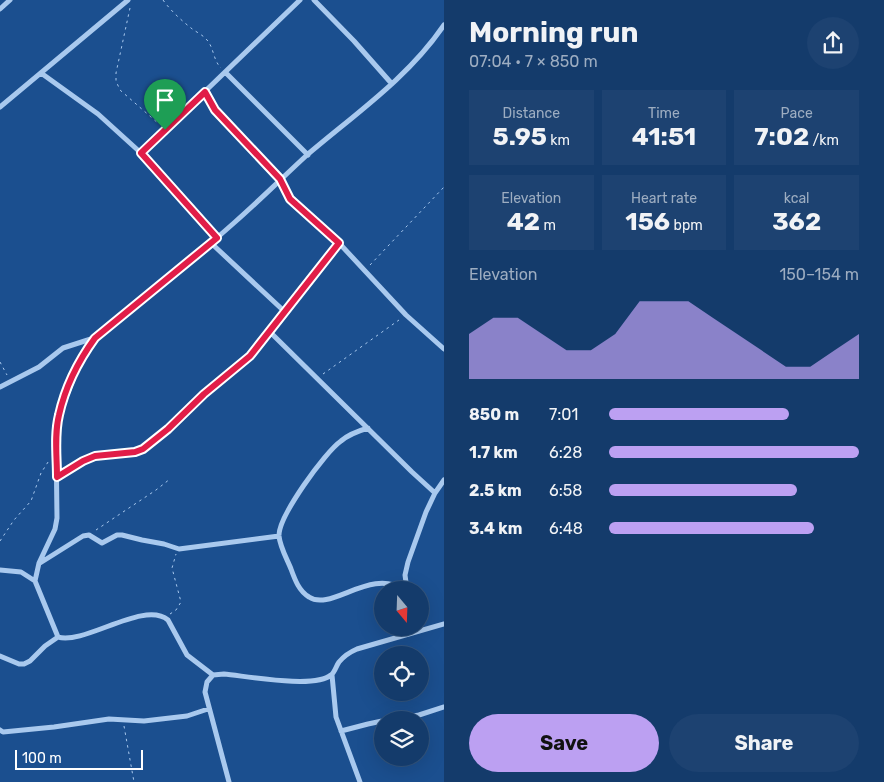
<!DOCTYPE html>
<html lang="en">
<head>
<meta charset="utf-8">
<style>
	:root { --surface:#143b6b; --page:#1d4271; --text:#f1f3f6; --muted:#9dadc1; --line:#33557e; --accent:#bca0f2 }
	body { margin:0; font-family:Rubik,sans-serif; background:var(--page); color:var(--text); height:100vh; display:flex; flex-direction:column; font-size:19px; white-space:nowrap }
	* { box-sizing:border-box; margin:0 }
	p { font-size:16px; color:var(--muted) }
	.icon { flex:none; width:28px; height:28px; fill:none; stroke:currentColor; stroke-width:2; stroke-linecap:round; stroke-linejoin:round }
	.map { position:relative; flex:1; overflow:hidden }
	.drawer { display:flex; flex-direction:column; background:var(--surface); width:440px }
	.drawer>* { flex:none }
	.needle { width:32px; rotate:161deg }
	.controls { position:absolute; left:374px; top:581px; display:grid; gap:10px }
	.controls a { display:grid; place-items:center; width:55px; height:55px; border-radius:50%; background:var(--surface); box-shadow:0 5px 20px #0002,0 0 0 1px var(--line); font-size:25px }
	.scale { position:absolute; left:15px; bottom:12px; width:128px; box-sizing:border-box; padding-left:5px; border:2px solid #fff; border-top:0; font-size:14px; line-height:18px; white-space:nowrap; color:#fff; -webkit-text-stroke:4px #1b4f8f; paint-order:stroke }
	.pin { position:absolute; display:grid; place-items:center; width:42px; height:42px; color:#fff; margin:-51px -21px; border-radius:50% 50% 50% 0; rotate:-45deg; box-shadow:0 0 5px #0007 }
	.pin .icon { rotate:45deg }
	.round { display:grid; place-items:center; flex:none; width:52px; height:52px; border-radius:26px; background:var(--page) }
	.summary { display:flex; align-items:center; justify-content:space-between; height:85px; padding:0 25px }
	h1 { font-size:28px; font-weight:700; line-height:38px }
	.stats { display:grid; grid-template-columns:repeat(3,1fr); gap:8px; height:85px; padding:5px 25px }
	.stats div { display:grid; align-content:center; border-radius:0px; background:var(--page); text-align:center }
	.stats b { font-size:25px; font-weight:700 }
	.stats small { font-size:14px; font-weight:400 }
	.stats p { font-size:14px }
	.chart { height:140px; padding:10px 25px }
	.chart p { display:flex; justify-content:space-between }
	.chart svg { width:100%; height:90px; margin-top:5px; fill:var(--accent); opacity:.7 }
	.cta { display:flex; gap:10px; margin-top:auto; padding:10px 25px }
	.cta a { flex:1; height:58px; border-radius:30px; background:var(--accent); color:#111; font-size:20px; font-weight:700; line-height:58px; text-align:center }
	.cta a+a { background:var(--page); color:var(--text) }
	ul { padding:0 25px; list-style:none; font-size:16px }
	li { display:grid; grid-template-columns:80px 60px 1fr; align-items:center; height:38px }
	li i { height:12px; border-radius:6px; background:var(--accent) }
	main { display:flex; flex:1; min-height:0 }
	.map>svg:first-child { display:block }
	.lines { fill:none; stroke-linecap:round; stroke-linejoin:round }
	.path { stroke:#a9c9ee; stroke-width:1; stroke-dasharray:2.5 4; stroke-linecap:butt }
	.minor { stroke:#a9c9ee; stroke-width:5 }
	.route-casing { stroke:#fff; stroke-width:10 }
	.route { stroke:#e11d48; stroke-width:6 }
</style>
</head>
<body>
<main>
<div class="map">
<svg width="444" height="782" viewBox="0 0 444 782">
	<rect width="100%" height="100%" fill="#1b4f8f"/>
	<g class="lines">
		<path class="path" d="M163,0c8,11 18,20 28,28 5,4 12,7 16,12 7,8 6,20 14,28
			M130,8l-14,65v8l4,9 39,34
			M370,265l74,-78
			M0,362l7,13
			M323,374l76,-54
			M96,530l60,-40 14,-11
			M0,541l14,-21 17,-19 10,-28 9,-14
			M170,614l6,-4 5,-8 -9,-34 4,-14
			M124,726l10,56"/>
		<path class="minor" d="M314,0l40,41 38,43
			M0,9l10,-9
			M225,72l83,83
			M41,73l57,41 43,39 76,84
			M205,92l10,18 65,69 10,20 49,44 67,72 38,34
			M0,107l128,-107
			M141,153l159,-153
			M211,243l74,69
			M270,332l142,140 23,21
			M0,387l39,-20 24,-19 31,-10
			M368,428c-10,3 -19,6 -27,13 -16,11 -63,76 -62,95 1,11 8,23 12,33 4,11 8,22 18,28 22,15 62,-30 95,-7
			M57,477l26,-16 12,-5 40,-4 8,-3 25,-20 37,-35 45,-38 89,-113
			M40,563l43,-27 6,-1 13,8 15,-8h5l20,5 22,4 15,5 100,-13
			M0,570l21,2 14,9 23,56c27,8 86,-37 110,-17l19,35 26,20
			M35,581l4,-18 16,-34 2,-11 -1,-81 3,-22 24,-61 12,-16c48,-38 95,-76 140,-116 25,-22 48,-45 72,-67 48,-41 101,-77 137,-130
			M407,590l-2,-15 3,-13 18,-50 9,-19 9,-13
			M0,656l19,8h5l6,-3 15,-15 13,-9
			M332,675l4,42 24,65
			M392,720l27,-5 25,-8
			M0,730l3,2 51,-5 55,-8 35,2 43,-5 21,-7
			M341,731l27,-7 14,-3
			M229,782l-24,-90 2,-10 6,-7 11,-1c22,2 91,15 107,1 4,-3 5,-9 8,-13 5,-6 11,-10 18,-13l87,-25"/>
	</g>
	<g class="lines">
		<g class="route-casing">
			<path id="route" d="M205,92l10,18 65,69 10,20 49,44 -89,113 -46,38 -36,35 -25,20 -8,3 -40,4 -12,5 -26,16c0,-20 -3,-42 2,-62 6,-27 20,-55 36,-77l122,-100 -76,-85z"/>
		</g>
		<use href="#route" class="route"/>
	</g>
</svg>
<div class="controls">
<a><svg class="needle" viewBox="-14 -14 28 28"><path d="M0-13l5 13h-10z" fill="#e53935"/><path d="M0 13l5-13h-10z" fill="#9dadc1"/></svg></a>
<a><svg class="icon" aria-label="locate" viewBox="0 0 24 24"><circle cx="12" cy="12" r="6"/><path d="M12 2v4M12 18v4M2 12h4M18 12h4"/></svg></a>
<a><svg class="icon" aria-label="layers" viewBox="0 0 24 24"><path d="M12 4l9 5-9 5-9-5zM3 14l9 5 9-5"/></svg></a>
</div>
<div class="scale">100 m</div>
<div class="pin" style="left:165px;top:130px;background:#1e9e55"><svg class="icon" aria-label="arrive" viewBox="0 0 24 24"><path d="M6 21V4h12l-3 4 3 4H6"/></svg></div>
</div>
<section class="drawer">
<div class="summary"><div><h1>Morning run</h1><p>07:04 · 7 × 850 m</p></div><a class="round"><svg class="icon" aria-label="share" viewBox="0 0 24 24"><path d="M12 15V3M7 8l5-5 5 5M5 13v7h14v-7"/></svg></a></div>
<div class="stats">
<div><p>Distance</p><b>5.95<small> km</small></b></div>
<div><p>Time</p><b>41:51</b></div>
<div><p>Pace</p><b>7:02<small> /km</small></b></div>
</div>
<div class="stats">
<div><p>Elevation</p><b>42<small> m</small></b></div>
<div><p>Heart rate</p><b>156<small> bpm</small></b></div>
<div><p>kcal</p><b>362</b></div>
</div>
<div class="chart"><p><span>Elevation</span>150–154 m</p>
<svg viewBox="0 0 160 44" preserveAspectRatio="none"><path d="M0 44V22L10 14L20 14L30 22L40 30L50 30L60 22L70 6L80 6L90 6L100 14L110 22L120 30L130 38L140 38L150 30L160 22V44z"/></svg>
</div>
<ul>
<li><b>850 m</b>7:01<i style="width:72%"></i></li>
<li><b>1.7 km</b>6:28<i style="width:100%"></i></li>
<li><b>2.5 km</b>6:58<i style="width:75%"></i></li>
<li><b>3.4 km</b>6:48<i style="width:82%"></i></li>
</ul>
<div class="cta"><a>Save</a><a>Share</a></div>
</section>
</main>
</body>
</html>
